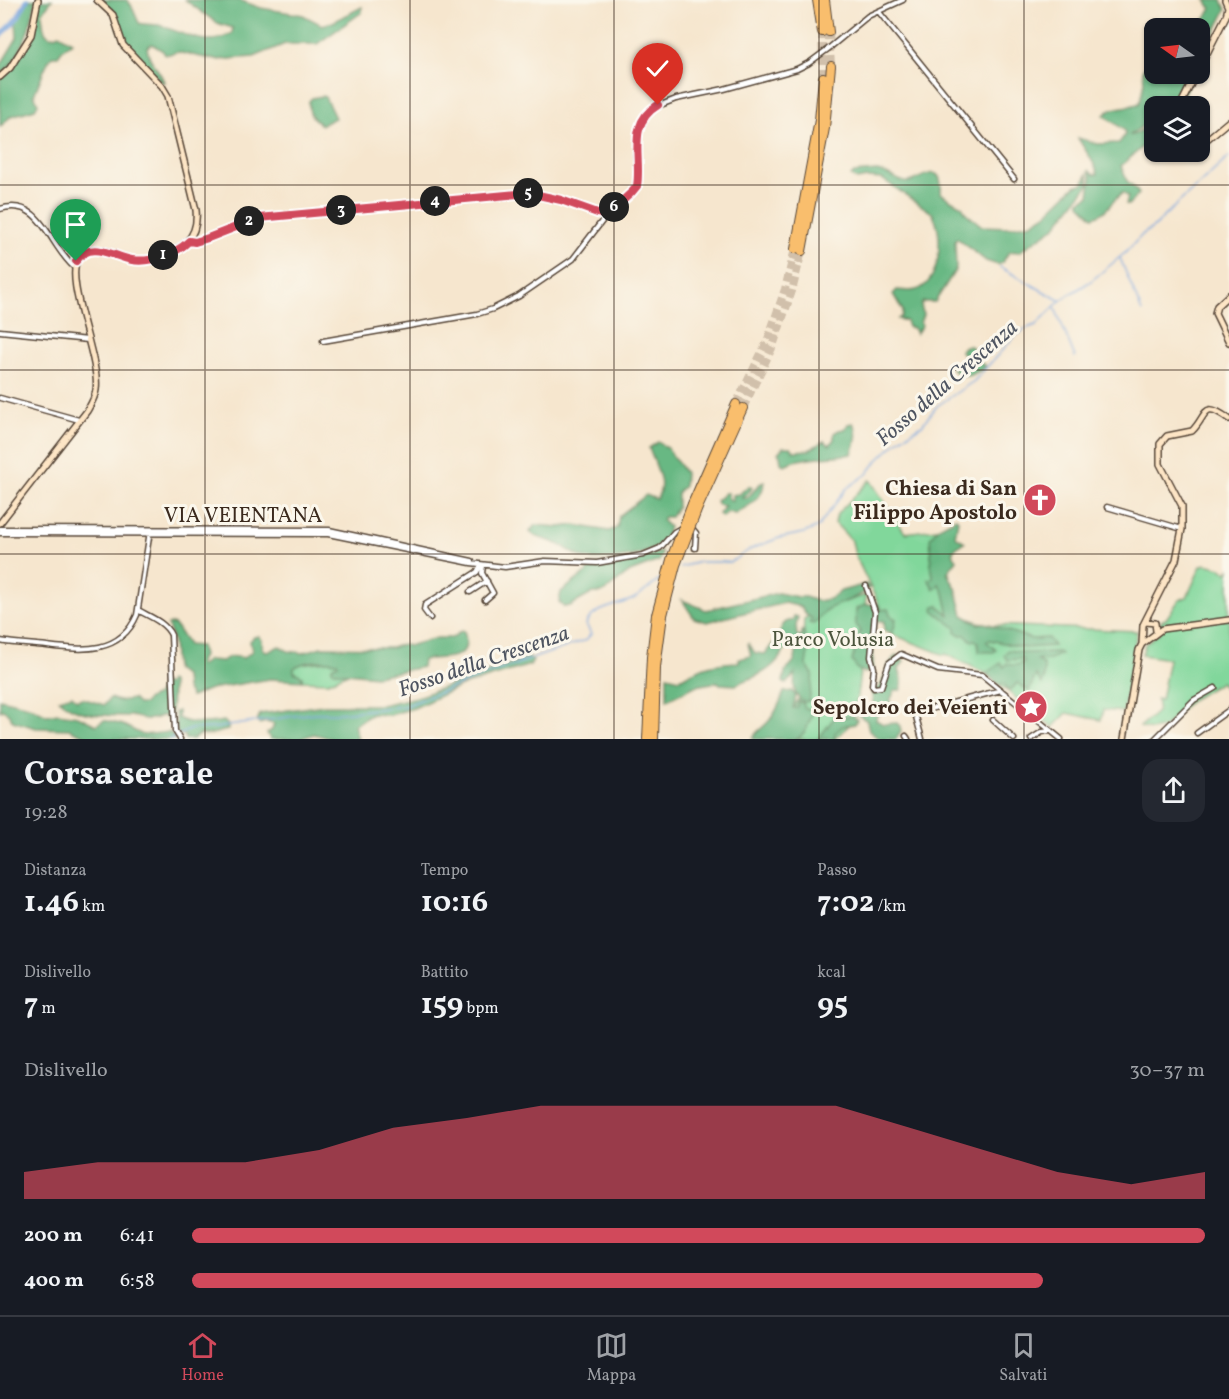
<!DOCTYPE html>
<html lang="it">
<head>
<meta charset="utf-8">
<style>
	:root { --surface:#171b24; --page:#242831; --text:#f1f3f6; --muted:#9ea1a6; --line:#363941; --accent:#d1495b }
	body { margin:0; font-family:Vollkorn,serif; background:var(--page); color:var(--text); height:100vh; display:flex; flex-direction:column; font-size:22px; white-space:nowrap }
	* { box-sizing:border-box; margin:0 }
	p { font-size:20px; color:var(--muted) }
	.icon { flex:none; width:33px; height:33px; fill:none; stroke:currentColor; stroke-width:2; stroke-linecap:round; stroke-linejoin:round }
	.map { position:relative; height:739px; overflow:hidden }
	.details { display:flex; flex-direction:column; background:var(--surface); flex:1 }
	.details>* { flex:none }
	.needle { width:39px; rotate:284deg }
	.buttons { position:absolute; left:1144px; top:18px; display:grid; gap:12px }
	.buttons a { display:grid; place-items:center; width:66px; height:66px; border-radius:12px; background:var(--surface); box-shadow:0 2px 4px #0004; font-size:30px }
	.pin { position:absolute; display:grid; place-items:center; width:51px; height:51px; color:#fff; margin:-62px -26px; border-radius:50% 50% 50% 0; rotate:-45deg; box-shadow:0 0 6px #0007 }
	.pin .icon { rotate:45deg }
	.km { position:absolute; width:30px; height:30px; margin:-15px; border-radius:50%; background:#222; color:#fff; font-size:16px; line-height:30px; text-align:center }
	.round { display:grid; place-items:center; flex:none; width:63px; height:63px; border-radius:18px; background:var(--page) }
	.overview { display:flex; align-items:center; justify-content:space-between; height:102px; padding:0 24px }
	h1 { font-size:33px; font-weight:700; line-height:45px }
	.metrics { display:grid; grid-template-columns:repeat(3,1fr); gap:9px; height:102px; padding:6px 24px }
	.metrics div { display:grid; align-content:center }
	.metrics b { font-size:30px; font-weight:700 }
	.metrics small { font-size:16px; font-weight:400 }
	.metrics p { font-size:16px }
	.chart { height:168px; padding:12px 24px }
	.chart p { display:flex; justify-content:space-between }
	.chart svg { width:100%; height:108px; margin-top:6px; fill:var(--accent); opacity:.7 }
	ul { padding:0 24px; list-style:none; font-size:20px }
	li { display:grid; grid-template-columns:96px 72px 1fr; align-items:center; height:45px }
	li i { height:15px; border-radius:8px; background:var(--accent) }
	.tab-bar { display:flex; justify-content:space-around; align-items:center; height:84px; border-top:2px solid var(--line); background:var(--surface); font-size:16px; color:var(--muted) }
	.tab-bar a { display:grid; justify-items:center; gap:3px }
	.tab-bar .selected { color:var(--accent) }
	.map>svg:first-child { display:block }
	.green { fill:#81d79b; stroke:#5e805c; stroke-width:1.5 }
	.forest { fill:#68b883; stroke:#527150; stroke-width:1.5 }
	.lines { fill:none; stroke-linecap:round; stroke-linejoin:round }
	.stream { stroke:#72a1dc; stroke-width:1.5 }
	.river { stroke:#72a1dc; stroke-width:5 }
	.highway-tunnel { stroke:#d1c0ab; stroke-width:8; stroke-dasharray:8 4; stroke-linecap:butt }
	.street-casing { stroke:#574638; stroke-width:7 }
	.secondary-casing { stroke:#574638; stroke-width:8 }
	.highway-casing { stroke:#574638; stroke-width:10 }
	.street { stroke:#fff; stroke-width:4 }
	.secondary { stroke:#fde5c5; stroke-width:5 }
	.highway { stroke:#f9be6d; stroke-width:8 }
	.highway-bridge-casing { stroke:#574638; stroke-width:10; stroke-linecap:butt }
	.highway-bridge { stroke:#f9be6d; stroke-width:8 }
	.route-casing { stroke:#fff; stroke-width:12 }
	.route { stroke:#d1495b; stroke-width:8 }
	.grid { fill:none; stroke:#3b2a1e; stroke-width:1.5; stroke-opacity:0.55 }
	.labels { text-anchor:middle; stroke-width:6; stroke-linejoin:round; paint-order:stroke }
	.poi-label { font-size:21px; font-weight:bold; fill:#3b2a1e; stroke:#fbf7ec; text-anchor:end }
	.street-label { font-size:21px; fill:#3b2a1e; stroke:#fbf7ec }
	.park-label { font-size:21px; fill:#4c553d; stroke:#fbf7ec }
	.water-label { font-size:22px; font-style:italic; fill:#4e5460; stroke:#fbf7ec }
</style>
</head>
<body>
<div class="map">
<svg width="1229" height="739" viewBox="0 0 1229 739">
	<rect width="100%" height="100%" fill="#fbf7ec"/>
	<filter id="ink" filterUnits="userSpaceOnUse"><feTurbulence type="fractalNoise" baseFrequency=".0167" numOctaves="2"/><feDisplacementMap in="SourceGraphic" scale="12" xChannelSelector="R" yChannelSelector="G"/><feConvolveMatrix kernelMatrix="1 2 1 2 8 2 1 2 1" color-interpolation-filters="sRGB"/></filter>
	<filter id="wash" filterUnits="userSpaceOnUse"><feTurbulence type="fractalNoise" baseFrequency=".008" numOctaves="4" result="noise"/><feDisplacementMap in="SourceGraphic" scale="24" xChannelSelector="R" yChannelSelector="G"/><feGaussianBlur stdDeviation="1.35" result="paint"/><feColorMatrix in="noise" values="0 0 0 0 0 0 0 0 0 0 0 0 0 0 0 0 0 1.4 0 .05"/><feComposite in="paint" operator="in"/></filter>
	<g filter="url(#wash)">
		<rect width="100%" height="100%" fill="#f6e6ce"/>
		<path class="green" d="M870,480l35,53 31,-4 25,86 17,7 15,3 144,6 -14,81 -20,-2 -2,10 -34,-7 -14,14 -70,-55 -37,-18 -2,1 -60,-24v-10l-3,-12 -26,-54 -3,-14 -17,-18 2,-9z
			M1205,564l17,4v2l5,2 2,-3v127l-8,-14 -30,18 -27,27 -13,3 -11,-3 17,-15 1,-8 -2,-5 5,1 8,-41 -27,-4 3,-11 14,-11 2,-12 5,-2 13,-19 8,-3 14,-31z
			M866,595l-4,61 -8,65 -20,18h-58l25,-45 3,-75 19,-10z
			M328,661l9,1 1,2 -6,3 5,5h13l-22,10 -26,-1v-5l-9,-4 1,-4 5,-4z"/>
		<path class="forest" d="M28,0h8c-6,28 -13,55 -36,75v-9l17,-28 -1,-17z
			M38,0h14l-10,13c1,11 1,30 17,21l13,8 -9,7 -5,7h-6c-7,7 -12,27 -18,38l4,10 -3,5 -24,7 -11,11v-48l32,-43z
			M100,0h27l4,5 8,18c6,2 13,1 19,2 26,7 49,25 74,8l1,-5 -16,-5 -32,-23h54l22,8 42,7 19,10 11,-3 29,-15v5l-45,32h-32l-31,13 -38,3 -39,-8 -12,3 -2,-4 -11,-7 -5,3c1,14 12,21 17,35l-2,1 -39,-42 -10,-30z
			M1206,0h16l4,10 -26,52v-34l11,-20z
			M1155,63v11h39l-17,32h-22v11l-25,18c5,2 12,-8 19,-7l-2,15 -26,23 6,15 9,8 3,5 -11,11 -2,-1 2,-7 -5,-4c-12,7 -16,21 -30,24l-13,-13v-3l9,-5 2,-17 -2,-8 5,4 4,-1c-4,-13 -13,-24 -20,-36l20,6 21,-1 6,-8v-4l-21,-16c11,-11 24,-6 36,-12l4,-21 -1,-13 5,-5z
			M322,96l3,1 10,21 -14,7c-10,-9 -13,-11 -12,-24l3,-3z
			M877,171c10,2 18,8 28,11 12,3 38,-28 36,11l8,6 13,7 4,7 16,13 27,1 23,-4 14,-9 29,-28 9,-3 3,-9 2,10 -34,43 -36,25c-16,-3 -10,8 -21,13l-12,-4 -29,-23 -2,3 1,28 -21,33h-12l-2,3 2,10 -3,8 2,2 -6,9 -3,-6 -5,-1 -2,-6 -8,-2 4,-3 1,-5 -10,-17 4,-4c6,0 14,2 19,0 26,-7 28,-59 16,-77l-50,-34 -15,-1 -10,2 -6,-4 3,-3z
			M965,346h6l9,12 -1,3 6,5 -2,3 -14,7 -13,-4 -4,-4 18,-4 2,-6 -2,-4h-6l-4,-3z
			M853,423c7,10 2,21 -1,31 -23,4 -47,1 -68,11l-3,-2 -1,-8 -2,-2 5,-6h8l3,4 15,-1 15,-9 6,4 4,-6v-6l5,-3 6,-1 3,-5z
			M658,442l10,7 17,24 -1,13 -7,7v14l-6,10h-7l-2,3 7,7c-2,9 -8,18 -16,22 -14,8 -53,13 -69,9 -10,-3 -19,-12 -29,-15 -9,-4 -18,-4 -25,-11l5,-7 25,2 14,-2 35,6 8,-3 2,-12 27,-21 10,4c12,-15 -2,-35 -7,-51z
			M764,481c0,18 -16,25 -29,33l-7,-2 -6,5 -3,-3 6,-8 -7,-1 -2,-4 9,-8h3v5l4,3v-6l7,-1 10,-8 3,2 -6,7 -4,1v2h5c6,-5 10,-13 17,-17z
			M956,518l2,2 -3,16 10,6 -12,8 1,6 3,4 -10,13 9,15 7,27 15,9 7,-1 47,16 16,-1 6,8 -30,2 -34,-8 -4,1 10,9 -2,2h-15l-1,-10 -3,-2 -3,1 -7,-6h-5l-4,-3v-4l-23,-18 1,-4 4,-1 11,10 -5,-22 -5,-9 -2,4 -3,1 -6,-10h4l1,-4c-4,-11 -1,-25 -3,-37l9,-11z
			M660,552l2,2 -3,7 -29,11 -28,21h-9l-23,13 -6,1 -5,-5 2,-10 26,-20 2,-6 41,-5z
			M866,584l3,4c-11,11 -26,13 -39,20 -8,4 -9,11 -17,16l-4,-1 3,-5 -6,-3 -5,-8 -16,-4 -78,19 -13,-4 -12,-18 24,10 72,-17 20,4h7l12,4 12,-2 12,-8z
			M878,604l2,6 8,-1 3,7 5,3 -3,14 -9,-2v-10h-10l-1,48 -8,4 -8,-4 -5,-8 8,-29 -4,-8v-15l9,-4z
			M794,616l4,1 -2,9 1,9 4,3 1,-7h2l4,21 -2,13 7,9 -4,27 -5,1c-12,-8 -10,-15 -9,-28l-9,10 -3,-2 2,-10 10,-12 2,-14 -4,-3 -5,1c-7,15 -19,27 -34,33 -6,3 -13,4 -18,8l-16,-1 -2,-2 -23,4 -28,14v-24l13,3c22,-13 34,-16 59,-17v-3l12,-3 -3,-13 7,10 10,1 13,-17 4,-11 4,-4 7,-2z
			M171,624l4,1 13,20 13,1 2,10 -4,7 1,3 8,-6 15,1c6,-6 12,-5 21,-3l8,-7 -2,-10 4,-4 5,-1 3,4 1,9 5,3 11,-6 9,5 15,2 18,-6 70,1 12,-4 5,2 29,-8h15l9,-7 3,1c11,32 -25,24 -41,28l-1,7 -46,9 -39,-4 -5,-2v-3l6,-3 -1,-2c-13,-2 -32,-2 -43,6v4l8,4v5l-32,-2 -60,10 -19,8 -5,-9 -1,-11 -10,-8 -2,-27 -5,-17z
			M1008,650l19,3 31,-1 3,2 -13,6 -8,-1 -3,1 7,5v14l-2,5 -6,-9 -7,16 -12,-8 -5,6 -6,1v-4l-3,-3 -3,2 -14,-12 15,-10 3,4 3,-4c6,4 12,2 17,-1l-1,-3 -16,1 -3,-5z
			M896,655l8,6 -5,8 3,11 -1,10h-6l-5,11 1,2 -3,6 -11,6 -1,5 7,4 14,-1 3,3 1,6 -5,7h-16l-11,-8 -2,-10 -14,-10 -1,-6 5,-1 12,6 5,-1 -3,-18 9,-4 9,-23z
			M529,657l4,4 -3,4 -69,21 -47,22 -25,7 -17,-1 -18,11 4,14h-25l-19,-5 -15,5h-29l-3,-6 5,-3 2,-6 -8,-2 -7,2 -2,-3 3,-7 64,-9h57l36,-8z
			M169,681l3,2 -1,39 -8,-7c-4,2 -9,4 -13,4 -6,1 -13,-2 -19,-3 -24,-1 -54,2 -72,-17l13,-4 5,5 5,-2 22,7 6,-7 9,3 14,-2 5,5h6l4,-5 9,-4 5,-12 5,2z
			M792,691l4,5 -3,12h4l2,-7 4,2 2,5 6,1 2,3 -7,18 -8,9h-46c4,-8 11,-11 16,-17 6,-6 13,-21 16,-30z
			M0,699l29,7 18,9 11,-2 20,3 18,9 8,-5 19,5 20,10 27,-3 5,7h-83l-23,-10 -33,-1 -23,-7 -5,-8 -5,-3 -3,1z
			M843,706l3,2 -4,9 9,-1 6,3 -2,5 -12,2 -8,7v6h-17z
			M178,711v7c11,7 34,5 46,3l4,4v5l-20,5 -7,-1 -8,5h-8v-3l-8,-3 -2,-21z"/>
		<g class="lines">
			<path class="stream" d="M1120,258l22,54
				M1000,267l59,33
				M1055,308l20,49
				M680,567l20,-5h31l18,-12 17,-7 13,-5 25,-5 14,-6 28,-38 21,-15 10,-13 22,-21 23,-15 15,-19 37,-25 42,-46 11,-7 9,-3 25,-25 30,-19 34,-28 18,-19 14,-9 7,-9 65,-59
				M170,739l21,-10 24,-1 99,-15h27l64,-7 77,-30 104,-36 5,-6 -5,-10c7,-17 35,-18 49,-26 10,-6 18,-14 28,-20"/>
			<path class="river" d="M0,37l18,-20 9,-17"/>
		</g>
	</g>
	<g filter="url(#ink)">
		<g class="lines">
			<path class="highway-tunnel" d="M822,32l1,45
				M829,32l2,34
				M736,404l31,-62 18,-53 10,-40
				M743,408l30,-62 19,-55 10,-40"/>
			<g class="street-casing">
				<path id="street" d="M879,12l135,167
					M0,209c41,-13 49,37 74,58
					M189,241l6,1 8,-2 56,-22 270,-25 32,7 45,16
					M0,331l88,9
					M323,341l154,-27 16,-5 26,-13 54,-37 33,-43 28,-26 4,-11 -2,-23 2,-21 5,-14 10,-13 23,-9 48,-10 73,-20 12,-6 19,-14 40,-33 35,-16
					M0,398l79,22
					M1107,507l75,22
					M691,527l5,6 -1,15
					M0,529l329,1 143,31
					M0,533l328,1 143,29 34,4 40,-6 52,2 46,-8 17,-7 14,-16 7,-4
					M483,566l-1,7 11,20 -8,7
					M866,586l9,26 -4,45 3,11 -2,17 2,3 7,-1 8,-24 12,-9 37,16 44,5 79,64
					M470,592l17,-11
					M138,610c12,7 27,12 33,25l4,96 5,8
					M430,618l-6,-8 1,-5 52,-33 4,-7
					M0,641c16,3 31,3 47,5 35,4 73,9 90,-31l13,-84
					M993,720l21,19
					M1197,733l32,-23
					M906,736l2,3
					M922,739l-7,-26 86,-23
					M1031,739l11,-7 8,-1
					M1155,739l39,-39 21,-12"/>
			</g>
			<g class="secondary-casing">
				<path id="secondary" d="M1200,67l26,-51 2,-9 -3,-7
					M0,77l10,-9 21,-33 7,-35
					M1180,106l16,-32
					M1200,145l29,-24
					M1229,295l-12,11 -2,7 14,29
					M0,523l87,-112c4,-7 8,-13 9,-21 5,-30 -34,-113 -17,-133 16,-18 38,2 56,3 7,1 15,-1 22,-3 25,-7 42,-19 39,-47l-28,-114 -6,-10 -39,-41 -10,-30 -16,-15
					M1146,622l9,1 1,8
					M1142,644l20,-15 67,-9
					M1124,739l15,-89 3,-6 1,-19 33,-65 6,-31v-23l-22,-42v-20l7,-8 25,-5c16,-16 10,-32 37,-12"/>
			</g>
			<g class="highway-casing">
				<path id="highway" d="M817,0l5,32
					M825,0l4,32
					M795,249l24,-129 4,-43
					M802,251l23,-123 6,-62
					M692,504l44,-100
					M698,508l45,-100
					M647,739l4,-82 5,-42
					M654,739l2,-72 7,-52"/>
			</g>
			<use href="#street" class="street"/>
			<use href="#secondary" class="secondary"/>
			<use href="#highway" class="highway"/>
			<g class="highway-bridge-casing">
				<path id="highway-bridge" d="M656,615l16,-59 20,-52
					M663,615l13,-50 22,-57"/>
			</g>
			<use href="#highway-bridge" class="highway-bridge"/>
		</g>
	</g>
	<g class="lines" filter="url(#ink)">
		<g class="route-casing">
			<path id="route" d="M76,261c15,-22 37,-4 56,-1 18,3 44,-6 57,-19l6,1 13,-4 51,-20 270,-25 32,7 45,16 26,-24 5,-6c5,-29 -11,-62 21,-81"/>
		</g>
		<use href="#route" class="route"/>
	</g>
	<path class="grid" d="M205,0v739M410,0v739M614,0v739M819,0v739M1024,0v739M0,185h1229M0,370h1229M0,554h1229"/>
	<defs>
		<g id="church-disc" transform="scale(1.725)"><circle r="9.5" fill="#d1495b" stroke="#fbf7ec"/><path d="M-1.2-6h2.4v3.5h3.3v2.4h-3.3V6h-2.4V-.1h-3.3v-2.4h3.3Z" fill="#fff"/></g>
		<g id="sight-disc" transform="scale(1.725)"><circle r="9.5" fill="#d1495b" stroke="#fbf7ec"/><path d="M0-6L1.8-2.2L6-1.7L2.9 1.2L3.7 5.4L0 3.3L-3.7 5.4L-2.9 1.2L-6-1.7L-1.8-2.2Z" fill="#fff"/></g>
	</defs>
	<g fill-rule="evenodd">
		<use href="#church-disc" x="1040" y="500"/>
		<use href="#sight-disc" x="1031" y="707"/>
	</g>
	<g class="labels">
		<g class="poi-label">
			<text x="1017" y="495">Chiesa di San<tspan x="1017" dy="24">Filippo Apostolo</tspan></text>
			<text x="1008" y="714">Sepolcro dei Veienti</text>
		</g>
		<g class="street-label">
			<text x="243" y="522">VIA VEIENTANA</text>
		</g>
		<g class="park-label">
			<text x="833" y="646">Parco Volusia</text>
		</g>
		<g class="water-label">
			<text transform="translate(946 382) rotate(-41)" y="8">Fosso della Crescenza</text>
			<text transform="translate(483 660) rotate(-19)" y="8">Fosso della Crescenza</text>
		</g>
	</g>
</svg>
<div class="buttons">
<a><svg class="needle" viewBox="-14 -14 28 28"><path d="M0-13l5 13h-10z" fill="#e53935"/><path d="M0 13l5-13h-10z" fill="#9ea1a6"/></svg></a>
<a><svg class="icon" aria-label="layers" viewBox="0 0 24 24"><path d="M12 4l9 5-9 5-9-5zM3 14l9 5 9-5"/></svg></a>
</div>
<div class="pin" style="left:76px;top:261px;background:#1e9e55"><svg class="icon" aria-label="arrive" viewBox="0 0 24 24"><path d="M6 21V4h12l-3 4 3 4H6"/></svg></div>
<div class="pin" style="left:658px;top:105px;background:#d93025"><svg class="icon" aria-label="check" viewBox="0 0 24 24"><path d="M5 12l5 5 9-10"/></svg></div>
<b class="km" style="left:163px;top:255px">1</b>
<b class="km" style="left:249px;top:221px">2</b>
<b class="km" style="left:341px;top:210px">3</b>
<b class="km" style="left:435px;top:201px">4</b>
<b class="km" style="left:528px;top:193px">5</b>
<b class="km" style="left:614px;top:207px">6</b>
</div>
<section class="details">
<div class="overview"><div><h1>Corsa serale</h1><p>19:28</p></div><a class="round"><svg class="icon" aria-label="share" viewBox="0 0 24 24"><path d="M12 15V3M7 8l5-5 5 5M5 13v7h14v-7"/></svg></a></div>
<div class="metrics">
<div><p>Distanza</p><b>1.46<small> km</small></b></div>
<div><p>Tempo</p><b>10:16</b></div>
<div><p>Passo</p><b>7:02<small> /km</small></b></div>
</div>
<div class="metrics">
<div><p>Dislivello</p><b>7<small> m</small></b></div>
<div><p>Battito</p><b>159<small> bpm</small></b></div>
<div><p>kcal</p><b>95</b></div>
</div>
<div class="chart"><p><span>Dislivello</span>30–37 m</p>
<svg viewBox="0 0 160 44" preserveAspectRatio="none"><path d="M0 44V33L10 29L20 29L30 29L40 24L50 15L60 11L70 6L80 6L90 6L100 6L110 6L120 15L130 24L140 33L150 38L160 33V44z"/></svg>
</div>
<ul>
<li><b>200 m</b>6:41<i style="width:100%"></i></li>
<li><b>400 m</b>6:58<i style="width:84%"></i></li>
</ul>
</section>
<nav class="tab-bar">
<a class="selected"><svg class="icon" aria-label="home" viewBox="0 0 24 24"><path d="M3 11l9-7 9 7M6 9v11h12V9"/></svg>Home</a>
<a><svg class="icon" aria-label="map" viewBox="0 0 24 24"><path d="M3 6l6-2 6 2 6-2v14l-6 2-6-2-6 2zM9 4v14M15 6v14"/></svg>Mappa</a>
<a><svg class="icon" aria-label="saved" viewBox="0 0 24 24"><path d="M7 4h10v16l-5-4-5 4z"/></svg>Salvati</a>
</nav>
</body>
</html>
